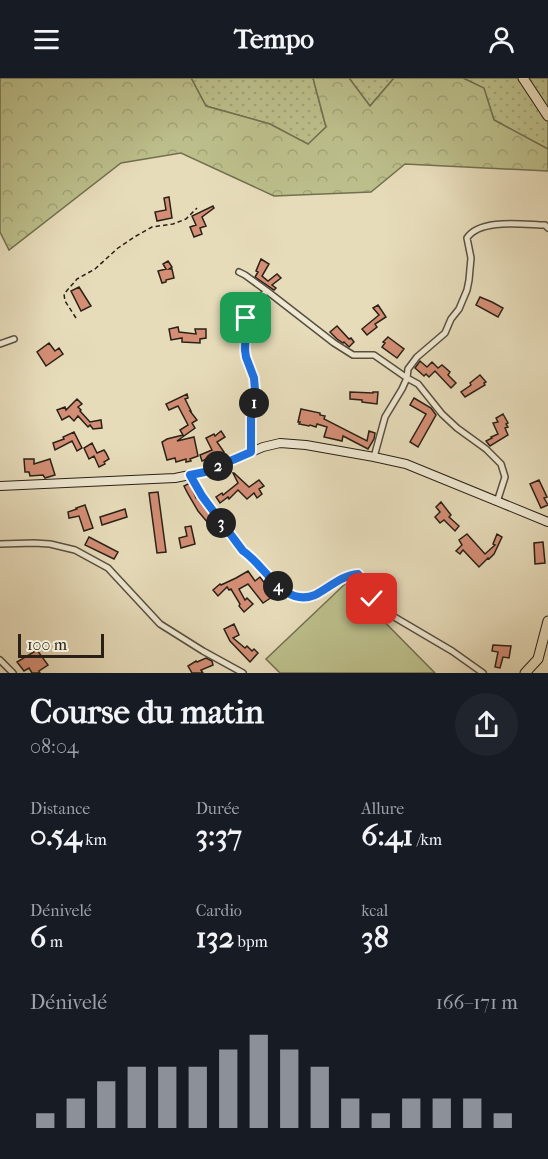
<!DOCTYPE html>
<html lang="fr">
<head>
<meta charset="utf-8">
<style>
	:root { --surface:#171b24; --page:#20242c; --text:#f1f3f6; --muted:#9ea1a6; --accent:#8c9099 }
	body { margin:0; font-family:"IM FELL French Canon",serif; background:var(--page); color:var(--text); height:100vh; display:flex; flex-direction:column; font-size:22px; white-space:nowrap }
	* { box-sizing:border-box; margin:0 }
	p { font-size:20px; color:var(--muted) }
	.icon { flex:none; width:33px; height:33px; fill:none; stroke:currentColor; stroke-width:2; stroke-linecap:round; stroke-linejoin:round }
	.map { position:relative; height:595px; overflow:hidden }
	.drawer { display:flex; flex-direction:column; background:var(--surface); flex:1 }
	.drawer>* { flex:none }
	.scale { position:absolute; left:18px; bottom:15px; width:86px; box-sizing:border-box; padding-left:6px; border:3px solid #292117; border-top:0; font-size:16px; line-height:21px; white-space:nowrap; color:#292117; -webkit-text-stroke:4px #efe8d2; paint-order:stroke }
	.pin { position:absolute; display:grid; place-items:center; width:51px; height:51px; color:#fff; margin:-26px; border-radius:12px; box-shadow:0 3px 9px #0006 }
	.km { position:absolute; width:30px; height:30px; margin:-15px; border-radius:50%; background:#222; color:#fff; font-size:16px; line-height:30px; text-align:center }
	.round { display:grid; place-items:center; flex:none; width:63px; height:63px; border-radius:32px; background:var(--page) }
	.overview { display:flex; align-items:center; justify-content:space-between; height:102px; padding:0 30px }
	h1 { font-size:33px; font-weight:700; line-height:45px }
	.figures { display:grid; grid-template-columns:repeat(3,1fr); gap:9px; height:102px; padding:6px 30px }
	.figures div { display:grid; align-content:center }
	.figures b { font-size:30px; font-weight:700 }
	.figures small { font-size:16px; font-weight:400 }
	.figures p { font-size:16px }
	.chart { height:168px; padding:12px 30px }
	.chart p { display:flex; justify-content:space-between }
	.chart svg { width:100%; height:108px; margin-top:6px; stroke:var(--accent); stroke-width:6 }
	header { display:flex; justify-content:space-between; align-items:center; height:78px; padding:0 30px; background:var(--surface); font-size:27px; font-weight:700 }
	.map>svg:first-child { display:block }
	.grass { fill:url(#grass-dots); stroke:#727051; stroke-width:1.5 }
	.forest { fill:url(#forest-crowns); stroke:#727051; stroke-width:1.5 }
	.green { fill:#bcbf8b; stroke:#727051; stroke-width:1.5 }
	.building { fill:#d48e75; stroke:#292117; stroke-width:1.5 }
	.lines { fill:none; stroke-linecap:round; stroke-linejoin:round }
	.minor-casing { stroke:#585040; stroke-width:8 }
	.secondary-casing { stroke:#292117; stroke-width:10 }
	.trunk-casing { stroke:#292117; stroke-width:11 }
	.path { stroke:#292117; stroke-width:1.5; stroke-dasharray:4.5 3; stroke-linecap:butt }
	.minor { stroke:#efe8d2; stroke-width:5 }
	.secondary { stroke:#efe8d2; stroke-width:8 }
	.trunk { stroke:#e7dcba; stroke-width:9 }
	.route-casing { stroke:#fff; stroke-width:12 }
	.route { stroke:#1a73e8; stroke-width:8 }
</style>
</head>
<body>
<header><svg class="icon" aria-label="menu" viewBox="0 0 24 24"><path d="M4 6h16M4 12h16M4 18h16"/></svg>Tempo<svg class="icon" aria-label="person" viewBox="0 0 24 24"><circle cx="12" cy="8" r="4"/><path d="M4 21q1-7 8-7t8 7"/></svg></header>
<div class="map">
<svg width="548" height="595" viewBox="0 0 548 595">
	<defs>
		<pattern id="grass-dots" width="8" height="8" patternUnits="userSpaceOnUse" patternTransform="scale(1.5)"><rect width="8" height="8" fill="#bcbf8b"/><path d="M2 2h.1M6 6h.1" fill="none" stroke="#a2a477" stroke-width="1.8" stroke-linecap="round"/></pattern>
		<pattern id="forest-crowns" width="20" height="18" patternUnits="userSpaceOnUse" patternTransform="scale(1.5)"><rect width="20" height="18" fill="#bcbf8b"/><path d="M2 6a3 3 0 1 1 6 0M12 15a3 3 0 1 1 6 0" fill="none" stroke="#a2a477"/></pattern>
	</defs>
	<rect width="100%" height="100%" fill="#e7dcba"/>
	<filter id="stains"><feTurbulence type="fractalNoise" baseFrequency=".00333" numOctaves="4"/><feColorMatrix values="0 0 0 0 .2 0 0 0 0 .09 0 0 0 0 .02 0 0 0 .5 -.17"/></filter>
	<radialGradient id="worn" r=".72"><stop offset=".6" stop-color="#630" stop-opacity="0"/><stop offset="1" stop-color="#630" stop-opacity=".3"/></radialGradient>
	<path class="grass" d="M191,0h122l13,49 -18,18 -38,-21 -64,-18z
		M349,0h45l-24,28z
		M463,0h85v71l-54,-29 -10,-31z"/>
	<path class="forest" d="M0,0h191l15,28 64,18 38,20 18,-17 -13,-49h36l21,28 24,-28h69l21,10 10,32 54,29v22l-143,-7 -34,28 -97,4 -93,-43 -60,10 -112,87 -9,-18z"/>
	<path class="green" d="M346,505l89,90h-155l-14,-14z"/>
	<path class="building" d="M169,119l3,21 -15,3 -2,-9 11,-2 -2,-12z
		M213,128l1,2 -12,9 4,9 -6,2 2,6 -8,3 -4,-10 6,-2 -4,-9z
		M261,181l8,5 -7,12 6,5 9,-7 4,4 -9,7 4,3 -2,2 -19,-13 3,-5 -2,-1z
		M168,183l4,6 -3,2h3l2,9 -8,2v2l-4,1 -4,-12 8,-2 -3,-5z
		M79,209l12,19 -10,5 -10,-20z
		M480,219l12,5 11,6 -5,9 -22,-12z
		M378,227l8,12 -11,7 2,3 -10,8 -5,-6 17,-14 -6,-7z
		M337,248l12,13 2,-1 3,4 -5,5 -5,-5 -1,1 -6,-4 -7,-7z
		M178,249l1,5 17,2 -1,-5h11v9l-6,1v4l-18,-1v-4l-11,2 -2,-11z
		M388,259l16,12 -7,9 -15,-11 3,-4 -2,-1z
		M49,265l6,8 4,-3 4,6 -17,12 -9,-14z
		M420,283l7,6 5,-5 6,6 4,-3 8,7 -2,3 8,8 -5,5 -16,-17 -6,6 -3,-3 -2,2 -9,-8z
		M480,297l6,7 -2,1 1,2 -20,12 -4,-5 10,-7 -1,-2z
		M350,314l23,1v-1h5l-1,12 -15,-2v-2l-12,-1z
		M187,316l1,4 -3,1 6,12h-1l7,9 -5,3 3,5 -18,13 17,-4 4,19 -8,3 1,2 -5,1v-3l-10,3 -1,-4 -8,2 -5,-18 5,-3 16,-4 -3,-5 8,-5 -10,-19 -9,4 -3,-6z
		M414,320l17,10 5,7 -18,32 -8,-5 16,-28 -16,-9z
		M77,321l5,5 -4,3 3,3 -1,1 10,11 11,-2 1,8 -9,1 -3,-4 -2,2 -10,-11 -4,5 -5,-5 -7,4 -5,-10 8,-3 1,3z
		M301,331l19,4v2l5,1 -1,3 43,22 2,-10 6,2 -1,6 -6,10 -25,-13 -1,5 -18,-4 3,-10 -10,-3 -1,3 -6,-2 -1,1 -10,-2 1,-2h-2z
		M503,336l5,9 -2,1 2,3 -3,1 3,7 -18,11 -4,-5 6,-3 -1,-1 7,-3 -5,-11 5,-1 -2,-4z
		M221,353l4,6 -8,5 7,10 -9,5v-1l-13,5 -2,-6 12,-5 -6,-12 8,-4 1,2z
		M74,354l8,16 -5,3 -5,-10 -17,9 -2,-7 11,-4 -1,-2z
		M92,365l5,10 7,-3 2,3 3,6 -5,3 1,2 -6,3 -5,-11 -5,3 -5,-11z
		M24,381h10v5l16,-5 5,16 -10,3 -2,-3 -13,1 -1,-4h-4z
		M233,395h1l15,14 10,-7 5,6 -5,3 3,5 -5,4 -3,-5 -7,6 -9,-9 -9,9 -1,-2 -8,6 -4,-6 6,-4 1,2 15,-12z
		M539,402l8,17 -3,1 4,7 -7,3 -11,-24z
		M190,405l6,15h1l16,21 -5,4 -10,-12 -10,-17 -4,-8z
		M158,414l8,60 -9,1 -8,-60z
		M441,424l10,13 -2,2 10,9 -4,5 -11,-11 -4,3 -5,-6 5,-5 -4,-5z
		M85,427l8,23 -9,3 -5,-15 -10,2 -1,-6 9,-3 -1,-1z
		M125,431l2,8 -25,8 -2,-8z
		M191,448l4,18 -14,4 -2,-10 8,-2 -2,-9z
		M467,456l18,20 10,-9 -2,-1 4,-10 5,3 -8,17 -5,5 -1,-1 -9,9 -16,-17 -3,4 -4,-3 6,-6 -3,-5z
		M89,459l29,15 -4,7 -29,-14z
		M543,464l2,21 -10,1 -1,-21z
		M248,493l7,10 5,-4 8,11 3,-2 7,7 -15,10 -15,-19 -9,5 6,11 2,-2 6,6 -9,8 -5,-6 1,-2 -9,-15 -2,1 -2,-3 -9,9 -5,-6 7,-6 1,1 15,-7z
		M234,546l5,11 -6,3 12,10 2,-2 5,5 2,-2 4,4 -8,9 -20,-21 -6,-12z
		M493,567l18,1 -2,12 -6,-1 -3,11 -5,-1 3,-15 -6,-1z
		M37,572l11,15 -9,6 1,2h-8l-3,-5 -5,3 -7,-9z
		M206,580l6,3 1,4 -12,5 2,3h-11l-4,-7 8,-5 1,1z"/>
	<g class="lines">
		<g class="minor-casing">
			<path id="minor" d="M239,194l6,3 22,16 67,52 19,12h21l33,23 11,6 24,30 15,14 29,21 15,15 4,13 -8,25
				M0,266l14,-5
				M251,374v-34l4,-28 -1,-12 -9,-28 1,-32 2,-10 19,-17
				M374,379l11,-40 17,-28 5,-11 1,-9 9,-12 28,-24 6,-14 8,-10 8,-19 2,-10 2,-22 -4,-20c12,-19 53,-14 73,-13h5l3,3
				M191,397l11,21 41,55c22,14 40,57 72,44 14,-7 27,-20 43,-21 10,12 12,22 21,34l73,43 31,22
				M0,466l34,-1 16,1 25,6 33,18 52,56 43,27 40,22
				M0,582l13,13"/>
		</g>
		<g class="secondary-casing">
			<path id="secondary" d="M0,408l175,-8 30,-6 58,-25 17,-4 26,2 68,12 32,7 142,58"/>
		</g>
		<g class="trunk-casing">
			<path id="trunk" d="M523,0l25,38
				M525,595l13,-14 10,-38"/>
		</g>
		<path class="path" d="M76,240l-11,-17 -1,-7 13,-15 18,-10 23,-21 18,-12 16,-9 21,-3 13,-5 11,-11"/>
		<use href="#minor" class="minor"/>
		<use href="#secondary" class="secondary"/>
		<use href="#trunk" class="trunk"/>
	</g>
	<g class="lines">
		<g class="route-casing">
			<path id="route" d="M246,240l-1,32 1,7 8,21 1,12 -1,15 -3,13v34l-46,20 -15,3 12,21 41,55c22,14 40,57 72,44 14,-7 27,-20 43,-21l9,11 5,14"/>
		</g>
		<use href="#route" class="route"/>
	</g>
	<rect width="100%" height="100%" filter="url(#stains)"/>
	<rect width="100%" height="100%" fill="url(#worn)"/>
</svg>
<div class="scale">100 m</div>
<div class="pin" style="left:246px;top:240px;background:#1e9e55"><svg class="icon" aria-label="arrive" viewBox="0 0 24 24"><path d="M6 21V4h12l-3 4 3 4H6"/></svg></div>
<div class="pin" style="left:372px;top:521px;background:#d93025"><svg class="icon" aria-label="check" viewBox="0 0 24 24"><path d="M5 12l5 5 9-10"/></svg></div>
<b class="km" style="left:254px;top:325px">1</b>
<b class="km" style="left:218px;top:388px">2</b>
<b class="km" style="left:221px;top:445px">3</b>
<b class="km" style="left:278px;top:508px">4</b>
</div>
<section class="drawer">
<div class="overview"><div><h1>Course du matin</h1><p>08:04</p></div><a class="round"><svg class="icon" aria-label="share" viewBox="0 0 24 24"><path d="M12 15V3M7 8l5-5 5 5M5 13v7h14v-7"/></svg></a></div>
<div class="figures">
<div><p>Distance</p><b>0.54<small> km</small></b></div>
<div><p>Durée</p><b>3:37</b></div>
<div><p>Allure</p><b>6:41<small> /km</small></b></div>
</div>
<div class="figures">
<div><p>Dénivelé</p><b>6<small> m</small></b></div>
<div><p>Cardio</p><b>132<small> bpm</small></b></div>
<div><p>kcal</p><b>38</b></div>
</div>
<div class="chart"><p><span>Dénivelé</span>166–171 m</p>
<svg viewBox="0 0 160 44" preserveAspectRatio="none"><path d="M5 44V38M15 44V32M25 44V25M35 44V19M45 44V19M55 44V19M65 44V12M75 44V6M85 44V12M95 44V19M105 44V32M115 44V38M125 44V32M135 44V32M145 44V32M155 44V38"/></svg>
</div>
</section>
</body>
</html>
